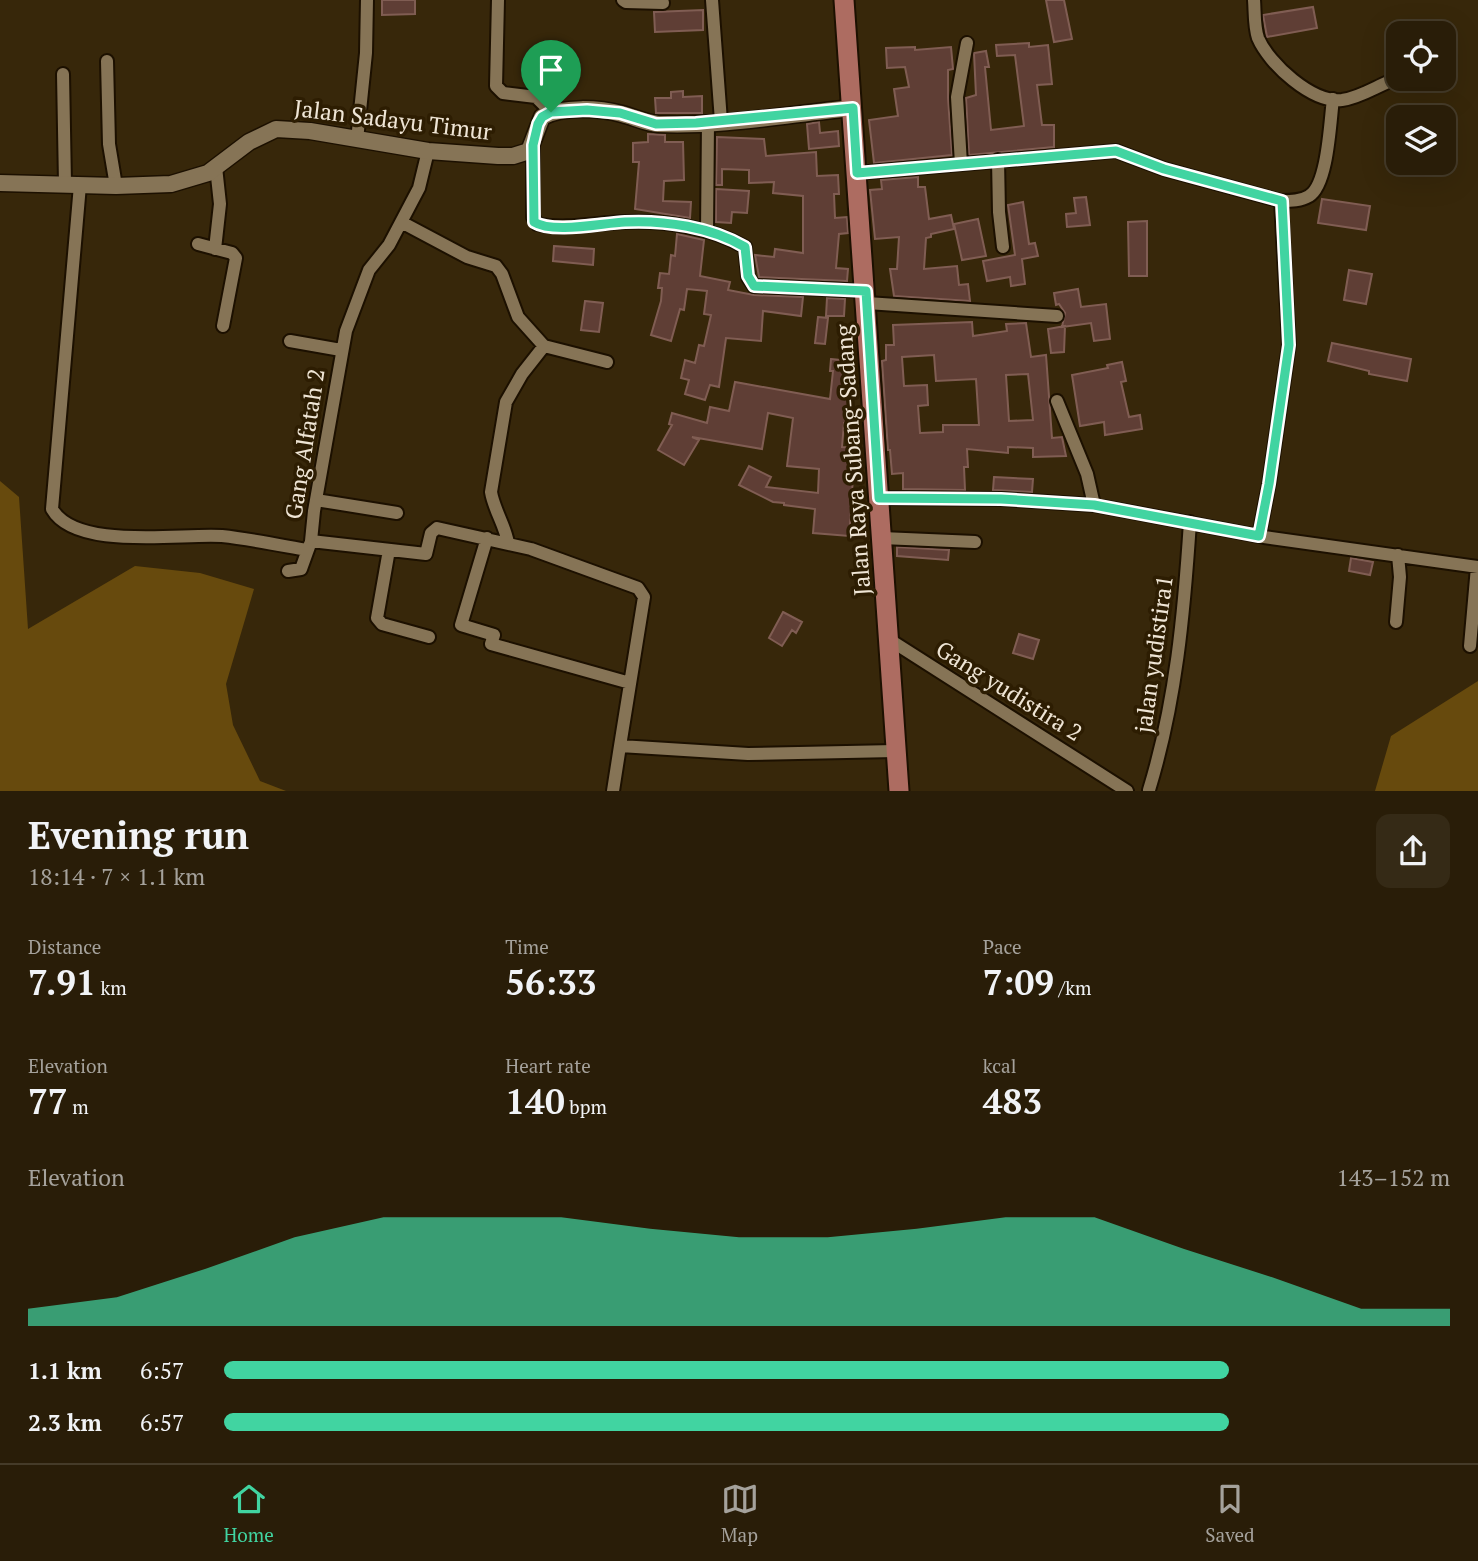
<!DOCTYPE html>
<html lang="en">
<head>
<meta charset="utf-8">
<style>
	:root { --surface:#291d08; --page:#352a16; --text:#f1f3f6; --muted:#a5a29c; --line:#453b29; --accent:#41d4a1 }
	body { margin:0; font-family:"PT Serif",serif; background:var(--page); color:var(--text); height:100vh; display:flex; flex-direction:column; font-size:26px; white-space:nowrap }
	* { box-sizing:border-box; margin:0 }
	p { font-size:23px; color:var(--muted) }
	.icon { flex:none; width:38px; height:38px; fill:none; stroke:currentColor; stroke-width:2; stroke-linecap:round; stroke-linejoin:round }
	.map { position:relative; height:791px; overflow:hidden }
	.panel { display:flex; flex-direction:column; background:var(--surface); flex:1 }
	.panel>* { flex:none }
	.fabs { position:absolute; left:1386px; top:21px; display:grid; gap:14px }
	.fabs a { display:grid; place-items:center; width:70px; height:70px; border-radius:14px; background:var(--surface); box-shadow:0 7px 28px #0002,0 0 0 2px var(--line); font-size:35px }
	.pin { position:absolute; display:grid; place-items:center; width:60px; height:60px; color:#fff; margin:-72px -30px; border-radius:50% 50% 50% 0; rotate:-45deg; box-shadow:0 0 7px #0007 }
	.pin .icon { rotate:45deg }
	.round { display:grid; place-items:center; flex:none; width:74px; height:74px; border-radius:14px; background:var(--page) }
	.head { display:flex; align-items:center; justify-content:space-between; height:119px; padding:0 28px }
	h1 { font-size:38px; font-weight:800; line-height:52px }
	.stats { display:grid; grid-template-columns:repeat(3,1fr); gap:10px; height:119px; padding:7px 28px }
	.stats div { display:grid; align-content:center }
	.stats b { font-size:35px; font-weight:800 }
	.stats small { font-size:19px; font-weight:400 }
	.stats p { font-size:19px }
	.chart { height:196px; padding:14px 28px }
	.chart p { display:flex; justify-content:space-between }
	.chart svg { width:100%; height:126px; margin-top:7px; fill:var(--accent); opacity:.7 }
	ul { padding:0 28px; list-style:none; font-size:23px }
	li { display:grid; grid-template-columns:112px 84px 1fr; align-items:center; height:52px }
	li i { height:18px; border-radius:9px; background:var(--accent) }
	.menu { display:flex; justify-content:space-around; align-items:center; height:98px; border-top:2px solid var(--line); background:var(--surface); font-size:19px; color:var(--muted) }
	.menu a { display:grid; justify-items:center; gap:4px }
	.menu .active { color:var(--accent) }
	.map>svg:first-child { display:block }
	.forest { fill:#674a0d }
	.building { fill:#5f3e35; stroke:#805d53; stroke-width:2; fill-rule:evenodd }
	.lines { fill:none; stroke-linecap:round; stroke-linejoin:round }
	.street-casing { stroke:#1c1000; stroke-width:16 }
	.secondary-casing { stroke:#1c1000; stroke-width:19 }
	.primary-casing { stroke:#1c1000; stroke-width:23 }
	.street { stroke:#867456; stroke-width:12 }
	.secondary { stroke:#867456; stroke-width:16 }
	.primary { stroke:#ad6c61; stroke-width:19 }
	.route-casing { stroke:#fff; stroke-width:14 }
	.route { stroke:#41d4a1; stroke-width:9 }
	.labels { text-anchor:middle; stroke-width:7; stroke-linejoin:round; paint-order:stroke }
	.street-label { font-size:23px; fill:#efe5d5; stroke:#2d1d02 }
</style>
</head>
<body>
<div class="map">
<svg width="1478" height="791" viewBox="0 0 1478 791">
	<rect width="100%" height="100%" fill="#37270a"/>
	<path class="forest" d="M0,481l19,16 9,132 107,-63 65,7 54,16 -28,95 7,41 27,56 26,10h-286z
		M1478,681v110h-103l16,-55z"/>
	<path class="building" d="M382,0h33v14l-33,1z
		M1046,0h18l8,39 -18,3z
		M1313,7l4,21 -50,9 -4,-22z
		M703,10v20l-48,2 -1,-20z
		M1029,43v4l19,-2 4,39 -15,1 5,40h12v22l-85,8 -3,-57 10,-3 -2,-42 12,-2 3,16h-4l6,63 33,-4 -9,-71 -18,1 -1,-11z
		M915,47v3l36,-3 2,22 -5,1v28l4,57 -78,8 -5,-43 29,-4 -4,-27 15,-2 -4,-20 -18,1 -1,-20z
		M683,91v6l19,-1v17h-46l-1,-15h16v-6z
		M819,122l1,11 18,-2 1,15 -30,3 -2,-25z
		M648,134l17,1v7h18l1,38 -20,1 -1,20 28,1 -1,16 -55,-9 4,-47h-6v-19l15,-1z
		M717,137l47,2 2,17 50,-4 1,24 21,-1 1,19h-5l1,24 12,-1 1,16 -9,1 -3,34 12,1 -1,12 -88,-4 -4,-22 19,2 1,-8 28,4v-57l-30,-3 1,-11 -25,1v-13l-27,-1v16h-6z
		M918,177v10h7l4,32 22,-4 3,14 -23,5v3l-5,1 -2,31 33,-3 2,19 9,-1 2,17 -76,-5 -4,-27h7l2,-32 -24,2 -5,-49 12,-1 -1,-9z
		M716,189l33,2 -2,22 -15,-1 -1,11 -15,-1z
		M1086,197l4,28 -23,2 -1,-13 10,-1 -2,-15z
		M1322,199l48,7 -4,24 -48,-7z
		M1023,202l6,42 6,-1 3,13 -16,3 3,25 -14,2 -1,-9 -23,4 -4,-20 32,-6 -7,-50z
		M978,219l8,37 -24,4 -8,-36z
		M1147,221v55h-18l-1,-54z
		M677,234l27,6 -4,36 30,6 -2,8 26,5 49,2 -2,19 -38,-5 -2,30 -35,-3 -7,49 -9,-2 -5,15 -20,-6 4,-14 -8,-2 4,-18 10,3 4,-18 5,1 7,-31 -7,-1 3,-23 -20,-2 -3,21 -4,-1 -9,32 -20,-6 10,-34 1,-13h-4l2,-15 9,1 2,-19 4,1z
		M554,246l40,3 -1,16 -40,-4z
		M1349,270l23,4 -6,30 -22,-4z
		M1078,289l3,18 25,-3 4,35 -16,2 -3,-18 -29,4 3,-14 -6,-9 -3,1 -2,-12z
		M827,298l18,1 -1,17h-18z
		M585,301l18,2 -4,29 -18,-2z
		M818,317l10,1 -3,26 -10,-1z
		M972,322l1,14 34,-5 -1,-7 20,-1 5,34 15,-2 6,83 10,-1 4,19 -33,1v-9l-25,-1v6l-41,-4 1,18h-4l1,23 -62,-1v-16l-11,1 -2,-24h-2l-6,-89 4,-1v-15h8l-1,-20zM934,355l2,26 40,-2 3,46h-36v7l-23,1 -2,-27 10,-1 -1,-20 -23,1 -2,-29zM1028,374l5,46 -24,1 -3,-46z
		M1065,326l-1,26 -13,1 -3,-24z
		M1332,343l79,16 -4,22 -38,-7v-3l-41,-10z
		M831,359l19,2 -3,51 11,1 -2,11 -12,-1 -2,24 12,1 -2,48h7v16h-8l-2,24 -36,-3 2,-24 -31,-4v-2l-11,-1 -34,-17 10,-19 22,11 -5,10 52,6 1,-24 -32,-3 6,-48 -25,-5 -6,36 -70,-12 7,3 -15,25 -26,-15 14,-25 -3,-1 3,-11 35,10 3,-16 19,4 6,-29 95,17 3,-28h-3z
		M1122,362l4,19 -5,1 8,35 11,-2 2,14 -37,6 -1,-13 -24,4 -8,-51 36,-7 -1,-3z
		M994,477l39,2 -1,13 -39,-2z
		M897,547l52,3 -1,10 -51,-4z
		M1351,558l22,4 -3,13 -21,-4z
		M783,612l19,10 -6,11 -4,-3 -10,16 -13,-8z
		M1019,634l20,6 -6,19 -20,-6z"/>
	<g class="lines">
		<g class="street-casing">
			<path id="street" d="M498,0l-2,86 7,7 33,4 15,15
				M623,0l3,2 37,1 -1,-3
				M712,0l9,121
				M1254,0c1,12 0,26 4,38 11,26 54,65 84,62 16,-2 32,-12 46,-18
				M107,61l2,83 7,42
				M63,74l2,110
				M357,140l9,-87 1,-53
				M533,145v72l4,7c28,6 58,-1 87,-2 40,-2 86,5 121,25l3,30 6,9 112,5
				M428,151l-9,37 -30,57 -20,25 -23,61 -32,180 -3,30 115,13 5,-21 6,-5 94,21 107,39 6,9 -24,149 128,8 147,-3
				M998,160l1,52 4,35
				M961,164l-4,-67 10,-54
				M857,173l259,-22 48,18 117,32c10,0 20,0 28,-5 19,-11 21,-75 24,-97
				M80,185l-28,324c24,42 129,24 170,27 28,3 57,9 85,14
				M403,223l64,34 29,9 6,8 16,43 26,29 63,16
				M707,231l1,-109
				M198,244l34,9 4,5 -13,68
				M215,249l5,-45 -4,-37
				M867,303l190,13
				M290,341l51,9
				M1057,401l30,73 7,31
				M879,498l122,1 93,6 170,32 214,30
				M316,500l81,13
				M1259,536l10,-52 20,-139 -8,-144
				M487,538l-26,87 33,10 -3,9 139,39
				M882,538l93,4
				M508,543c-3,-18 -14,-33 -17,-51l15,-90 16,-28 22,-28
				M389,550l-12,68 5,6 47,13
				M288,571l13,-2 9,-25
				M1396,622l4,-45 -2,-22
				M890,640l237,151
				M1470,646l7,-79
				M1149,790c27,-88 35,-177 41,-268
				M613,791l7,-45"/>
		</g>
		<g class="secondary-casing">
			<path id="secondary" d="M0,183l116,3 55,-2 37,-11 41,-31 27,-13 34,2 118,20 70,5h15l16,-5 13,-34c21,-11 57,-9 80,-3 12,3 23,9 36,10 64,3 131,-10 195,-16"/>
		</g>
		<g class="primary-casing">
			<path id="primary" d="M844,0l55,791"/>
		</g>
		<use href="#street" class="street"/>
		<use href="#secondary" class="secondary"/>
		<use href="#primary" class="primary"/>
	</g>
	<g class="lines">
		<g class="route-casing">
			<path id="route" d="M853,108l4,65 259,-22 48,18 118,32 7,144 -20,139 -10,52 -165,-31 -93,-6 -122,-1 -13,-207 -112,-5 -6,-10 -3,-29c-34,-20 -80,-27 -120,-25 -23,1 -72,12 -91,0l-1,-77 5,-21 4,-7 9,-5 36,-2 33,3 36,11 40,-1z"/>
		</g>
		<use href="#route" class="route"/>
	</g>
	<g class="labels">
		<g class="street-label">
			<text transform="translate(393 120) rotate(7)" y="8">Jalan Sadayu Timur</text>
			<text transform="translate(305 444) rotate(-81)" y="8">Gang Alfatah 2</text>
			<text transform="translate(853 460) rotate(-94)" y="8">Jalan Raya Subang-Sadang</text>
			<text transform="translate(1154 654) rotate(-82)" y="8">jalan yudistira1</text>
			<text transform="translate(1009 691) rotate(32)" y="8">Gang yudistira 2</text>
		</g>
	</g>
</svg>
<div class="fabs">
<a><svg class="icon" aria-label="locate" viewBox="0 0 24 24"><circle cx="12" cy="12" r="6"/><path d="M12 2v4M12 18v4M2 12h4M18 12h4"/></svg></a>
<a><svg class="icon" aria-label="layers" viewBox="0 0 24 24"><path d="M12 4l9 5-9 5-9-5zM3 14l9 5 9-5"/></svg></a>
</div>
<div class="pin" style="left:551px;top:112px;background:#1e9e55"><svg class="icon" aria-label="arrive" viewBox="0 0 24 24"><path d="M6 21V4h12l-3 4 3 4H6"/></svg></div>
</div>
<section class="panel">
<div class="head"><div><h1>Evening run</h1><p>18:14 · 7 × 1.1 km</p></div><a class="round"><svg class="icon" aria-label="share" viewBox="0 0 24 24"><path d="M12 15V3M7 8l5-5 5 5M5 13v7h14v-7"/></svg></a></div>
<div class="stats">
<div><p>Distance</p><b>7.91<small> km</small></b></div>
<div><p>Time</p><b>56:33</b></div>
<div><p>Pace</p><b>7:09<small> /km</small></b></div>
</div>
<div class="stats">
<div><p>Elevation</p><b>77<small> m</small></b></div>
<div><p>Heart rate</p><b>140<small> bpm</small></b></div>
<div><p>kcal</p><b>483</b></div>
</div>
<div class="chart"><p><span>Elevation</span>143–152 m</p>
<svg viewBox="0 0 160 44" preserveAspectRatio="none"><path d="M0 44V38L10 34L20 24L30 13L40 6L50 6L60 6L70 10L80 13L90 13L100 10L110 6L120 6L130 17L140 27L150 38L160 38V44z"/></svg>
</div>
<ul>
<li><b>1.1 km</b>6:57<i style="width:82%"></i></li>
<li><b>2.3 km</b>6:57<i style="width:82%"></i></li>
</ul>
</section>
<nav class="menu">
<a class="active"><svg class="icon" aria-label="home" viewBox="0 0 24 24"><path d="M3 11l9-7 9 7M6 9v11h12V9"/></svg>Home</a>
<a><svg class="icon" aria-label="map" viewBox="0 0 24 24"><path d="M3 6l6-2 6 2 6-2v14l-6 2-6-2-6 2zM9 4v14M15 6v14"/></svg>Map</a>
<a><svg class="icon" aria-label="saved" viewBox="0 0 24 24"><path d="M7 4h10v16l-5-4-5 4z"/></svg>Saved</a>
</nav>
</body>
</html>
